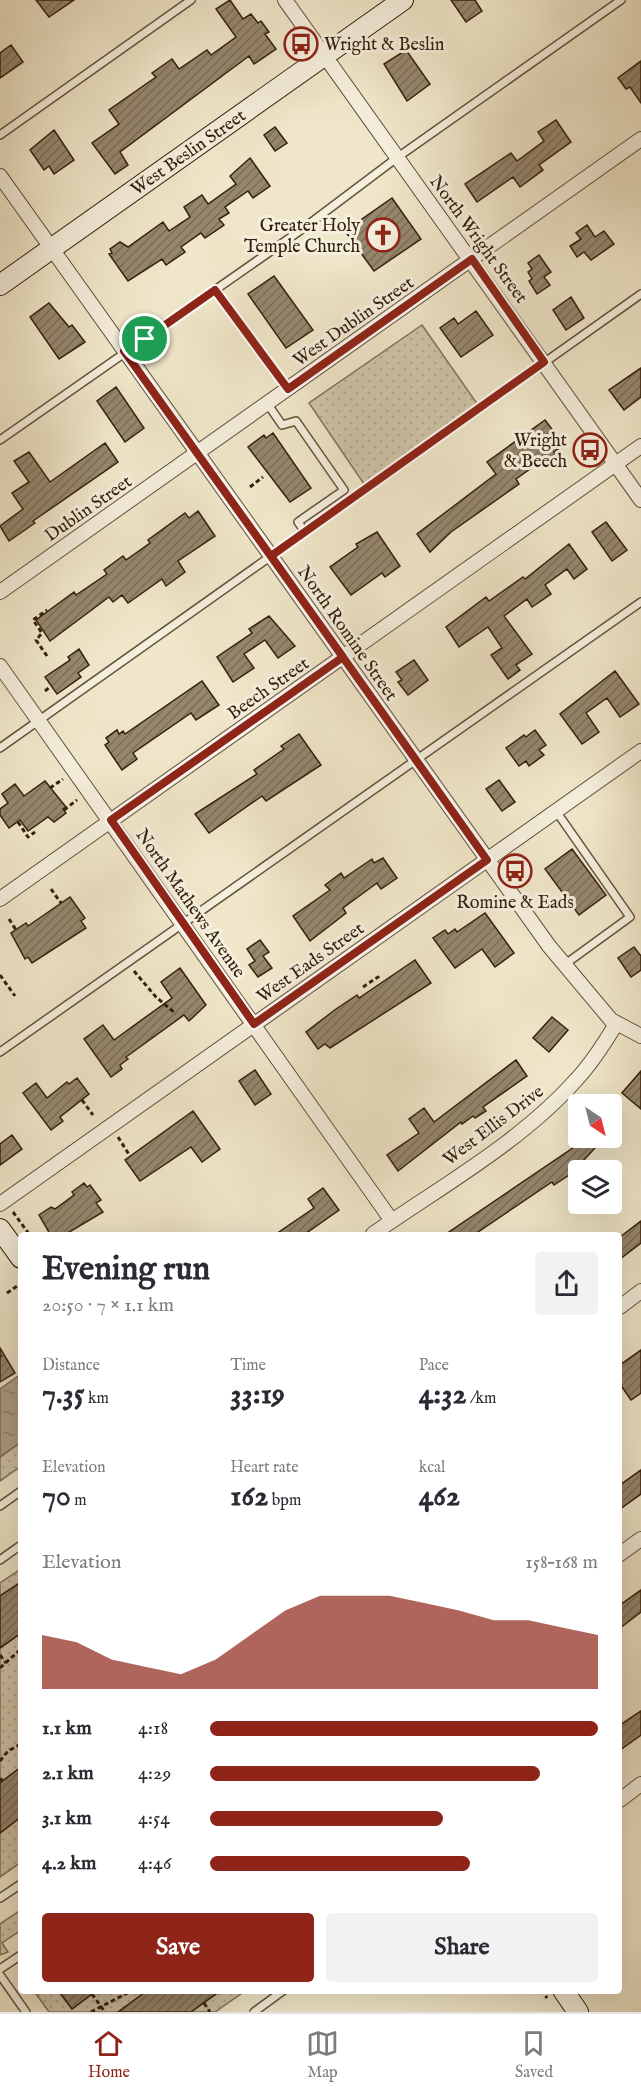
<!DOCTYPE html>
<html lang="en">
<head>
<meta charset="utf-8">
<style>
	:root { --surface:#fff; --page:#f2f2f3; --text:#2b2b33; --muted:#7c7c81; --line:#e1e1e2; --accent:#8f2418 }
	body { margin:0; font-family:"IM FELL English",serif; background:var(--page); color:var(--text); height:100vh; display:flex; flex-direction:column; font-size:22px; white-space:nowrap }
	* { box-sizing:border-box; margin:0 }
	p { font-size:20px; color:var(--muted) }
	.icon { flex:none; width:33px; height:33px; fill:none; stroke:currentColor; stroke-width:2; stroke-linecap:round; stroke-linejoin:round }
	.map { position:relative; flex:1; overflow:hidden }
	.sheet { position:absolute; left:18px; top:1232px; width:604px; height:762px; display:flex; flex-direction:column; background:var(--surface); border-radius:6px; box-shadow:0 6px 24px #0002 }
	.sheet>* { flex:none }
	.needle { width:39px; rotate:145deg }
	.buttons { position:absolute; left:568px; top:1094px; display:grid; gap:12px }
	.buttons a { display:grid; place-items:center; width:54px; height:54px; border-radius:6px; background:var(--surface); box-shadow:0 6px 24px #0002; font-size:30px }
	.pin { position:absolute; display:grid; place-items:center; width:51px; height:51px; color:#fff; margin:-26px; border:3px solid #fff; border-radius:50%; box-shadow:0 2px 6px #0007 }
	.round { display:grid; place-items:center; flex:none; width:63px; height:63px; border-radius:6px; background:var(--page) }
	.overview { display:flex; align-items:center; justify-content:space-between; height:102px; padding:0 24px }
	h1 { font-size:33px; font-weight:800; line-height:45px }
	.figures { display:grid; grid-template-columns:repeat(3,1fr); gap:9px; height:102px; padding:6px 24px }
	.figures div { display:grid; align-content:center }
	.figures b { font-size:30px; font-weight:800 }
	.figures small { font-size:16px; font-weight:400 }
	.figures p { font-size:16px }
	.chart { height:168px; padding:12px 24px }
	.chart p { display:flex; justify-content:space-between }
	.chart svg { width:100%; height:108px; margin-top:6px; fill:var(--accent); opacity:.7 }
	.cta { display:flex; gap:12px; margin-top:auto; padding:12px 24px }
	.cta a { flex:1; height:69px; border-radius:6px; background:var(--accent); color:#fff; font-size:24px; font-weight:800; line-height:69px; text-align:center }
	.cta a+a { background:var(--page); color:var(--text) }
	ul { padding:0 24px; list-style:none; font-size:20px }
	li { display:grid; grid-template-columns:96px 72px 1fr; align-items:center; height:45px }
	li i { height:15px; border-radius:8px; background:var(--accent) }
	.tabs { display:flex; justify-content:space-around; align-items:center; height:84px; border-top:2px solid var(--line); background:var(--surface); font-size:16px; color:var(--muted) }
	.tabs a { display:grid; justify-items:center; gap:3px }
	.tabs .active { color:var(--accent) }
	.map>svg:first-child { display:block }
	.grass { fill:url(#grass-dots); stroke:#82725c; stroke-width:1.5 }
	.water { fill:url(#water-ripples); stroke:#7e6f58; stroke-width:1.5 }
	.building { fill:url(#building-hatch); stroke:#34200d; stroke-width:1.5 }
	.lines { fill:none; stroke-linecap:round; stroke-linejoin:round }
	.lane-casing { stroke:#63523c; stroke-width:10 }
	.street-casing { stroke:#63523c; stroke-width:16 }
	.secondary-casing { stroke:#34200d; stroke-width:22 }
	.path { stroke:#34200d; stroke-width:3; stroke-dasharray:4.5 3; stroke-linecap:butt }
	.lane { stroke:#f5efdd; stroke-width:7 }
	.street { stroke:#f5efdd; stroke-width:14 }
	.secondary { stroke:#f5efdd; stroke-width:20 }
	.route-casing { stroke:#fff; stroke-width:12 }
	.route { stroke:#8f2418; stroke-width:8 }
	.labels { text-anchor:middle; stroke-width:6; stroke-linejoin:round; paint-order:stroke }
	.poi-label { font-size:18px; fill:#34200d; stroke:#f5efdd; text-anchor:end }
	.street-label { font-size:18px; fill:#34200d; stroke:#f5efdd }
</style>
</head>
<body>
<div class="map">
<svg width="641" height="2012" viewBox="0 0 641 2012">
	<defs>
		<pattern id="grass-dots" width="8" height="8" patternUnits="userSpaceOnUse" patternTransform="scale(1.5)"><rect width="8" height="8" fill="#d0c5aa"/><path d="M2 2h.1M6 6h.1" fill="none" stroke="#b3a991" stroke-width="1.8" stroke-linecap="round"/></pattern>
		<pattern id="water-ripples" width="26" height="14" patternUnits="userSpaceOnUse" patternTransform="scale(1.5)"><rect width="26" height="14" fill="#b0a38a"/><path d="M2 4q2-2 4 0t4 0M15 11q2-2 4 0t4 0" fill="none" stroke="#90846f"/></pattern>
		<pattern id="building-hatch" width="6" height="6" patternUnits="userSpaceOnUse" patternTransform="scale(1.5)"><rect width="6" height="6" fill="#96876f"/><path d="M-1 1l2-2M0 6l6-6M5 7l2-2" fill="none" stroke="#7b6e5a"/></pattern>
	</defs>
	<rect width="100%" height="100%" fill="#f0e7ca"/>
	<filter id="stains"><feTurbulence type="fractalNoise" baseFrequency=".00333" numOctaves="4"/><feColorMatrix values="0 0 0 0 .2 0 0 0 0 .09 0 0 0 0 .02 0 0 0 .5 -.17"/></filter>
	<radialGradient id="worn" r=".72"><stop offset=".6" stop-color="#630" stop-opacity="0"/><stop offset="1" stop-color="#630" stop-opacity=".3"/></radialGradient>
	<path class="grass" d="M422,325l56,80 -112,82 -57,-84z
		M21,1442v24l-21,15v-24z
		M21,1569v13l-21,14v-13z
		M21,1633v134l-21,16v-135z
		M21,1817v45l-21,15v-44z
		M21,1910v20l-19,13 6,9 -8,3v-31z
		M34,1991h24l14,18 25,-18h51l-30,21h-69z
		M221,1991h24l-30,21h-24z"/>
	<path class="water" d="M21,1374v68l-21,15v-68z"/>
	<path class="building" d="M36,0h38l-25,17z
		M230,0l13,19 8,-5 7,9 3,-2 8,11 -4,2 11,15 -22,15 -5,-8 -129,96 8,13 -13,9 -23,-31 27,-19 -10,-14 47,-33 -4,-4 20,-14 7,10 28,-19 4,5 25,-18 -20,-28z
		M451,0h24l7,11 -16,11z
		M11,45l12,17 -23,16v-25z
		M406,50l24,34 -23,17 -23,-37z
		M641,61v42l-11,-16 -4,2 -8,-11z
		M556,120l15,22 -32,23 4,5 -23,17 -7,-10 -36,25 -12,-18 46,-31 6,8 27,-20 -6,-9z
		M275,127l12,16 -12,8 -11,-16z
		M54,130l20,30 -20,14 -5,-8 -5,4 -14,-20z
		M250,158l20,28 -17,12 -5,-7 -23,16 4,6 -10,6 5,6 -19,13 -4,-5 -20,14 4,5 -19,13 -4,-6 -34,22 -19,-27 3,-1 -2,-4 10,-7 8,5 35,-25 6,9 21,-14 -6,-10 18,-12 6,9 28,-20 -6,-8z
		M392,198l29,41 -47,32 -29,-40z
		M587,225l8,12 9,-6 10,13 -23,16 -7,-8 -7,5 -7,-11 11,-7 -5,-6z
		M539,255l12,17 -7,5 6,8 -13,9 -8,-13 3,-2 -4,-7 4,-3 -4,-6z
		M274,276l39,54 -27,18 -38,-54z
		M571,297l13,21 -18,12 -13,-20z
		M49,303l20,24 3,-2 13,17 -26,17 -29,-42z
		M476,311l17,24 -32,22 -21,-29 14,-10 4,6z
		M641,368v29l-17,13 -15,-20z
		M116,387l28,41 -19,14 -28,-41z
		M545,420l19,25 -10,7 4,5 -12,8 -3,-5 -27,19 3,5 -68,48 -21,20 -13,-18 79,-60 -9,-12z
		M273,433l38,55 -21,14 -42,-55 16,-12 2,3z
		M105,443l13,19 -85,59 2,2 -26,18 -9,-15 23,-17 -11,-16 17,-11 -15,-21 15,-9 21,30z
		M198,511l17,25 -37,25 7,11 -19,14 -4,-7 -34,24 -6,-8 -9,7 -4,-5 -59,44 -14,-21 38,-28 2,3 31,-21 -3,-4 19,-14 3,4 24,-17 -2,-3 37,-27 4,5z
		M606,522l21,28 -15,11 -20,-29z
		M377,532l23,34 -15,11 -3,-4 -31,22 -21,-28 28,-20 -2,-3z
		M569,544l18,25 -13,10 -7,-10 -22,16 6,9 -19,13 -5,-8 -23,17 28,38 -16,11 4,5 -12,9 -17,-24 11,-7 -14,-21 -29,20 -13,-20 40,-30 3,4 34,-24 2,2z
		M269,616l26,30 -17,12 -13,-18 -21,14 10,14 -21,14 -16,-25 35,-24 -3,-4z
		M79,649l10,16 -11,8 3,4 -24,17 -12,-17 25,-17 -2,-3z
		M414,660l14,20 -20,15 -10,-13 4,-2 -6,-8z
		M615,671l24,33 -19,13 -13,-19 -21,15 13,19 -17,12 -22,-30z
		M202,681l17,24 -23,15 -5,-7 -58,40 4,6 -15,11 -17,-25 4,-3 -3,-4 11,-8 2,4 4,-3 2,3z
		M535,730l11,15 -7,5 5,5 -15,11 -3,-5 -7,5 -13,-18 18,-13 2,2z
		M299,734l22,31 -55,36 -4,-5 -53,37 -14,-19 62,-40 -3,-4 30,-21 -3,-3z
		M499,780l16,22 -13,9 -16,-22z
		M45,781l21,26 -3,2 3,4 -12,9 -6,-5 -20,14 -8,-11 -11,8 -9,-13v-6l8,-6 -6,-9 13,-10 9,12z
		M572,849l34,46 -27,20 -34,-46z
		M383,858l14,20 -16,11 -4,-6 -34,25 3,5 -36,28 -17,-25 37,-26 -5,-5 16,-12 3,5 28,-19 2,4z
		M70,897l15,21 -4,3 5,7 -54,35 -4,-6 -3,2 -14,-26 15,-10 2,3z
		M485,913l29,40 -19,14 -13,-18 -27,19 -22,-30 12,-8 3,4 7,-5 2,3z
		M260,940l9,12 -6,4 9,12 -14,9 -9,-12 6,-4 -8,-12z
		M634,947l7,9v14l-10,7 -13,-19z
		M415,960l16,23 -101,65 -5,-4 -7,5 -12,-17 30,-23 21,-14 2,3z
		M180,968l26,37 -17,16 -5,-6 -58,42 2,2 -8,6 2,4 -11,8 -27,-38 19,-14 11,15 58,-42 -11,-16z
		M552,1017l16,13 -19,22 -16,-14z
		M516,1060l11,16 -44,31 3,4 -11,7 -2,-2 -11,8 -1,-2 -63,49 -11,-16 32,-22 -10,-14 15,-11 10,14z
		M255,1070l16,24 -16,11 -16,-24z
		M641,1071v38l-19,-16z
		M77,1078l12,16 -29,23 3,4 -12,9 -28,-37 13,-10 11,15 20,-16 2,2z
		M193,1111l27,38 -18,13 -11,-15 -51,34 -15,-21z
		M12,1135l10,14 -22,16v-21z
		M589,1137h16l-23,25 2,3 -30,20 -2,-3 -77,52h-29z
		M84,1183l3,4 3,-2 11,15 -5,3 7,9 -37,22h-16l-11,-19 12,-8 4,2 19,-14 -2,-3z
		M323,1188l16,22 -34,24h-29l38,-26 -6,-9z
		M641,1221v22l-21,16v-22z
		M0,1348l15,25 -15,9z
		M641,1350v43l-10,7 -11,-16v-19z
		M641,1470v24l-21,15v-24z
		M21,1582v51l-21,15v-52z
		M641,1590v22l-21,16v-23z
		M641,1711v24l-21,15v-25z
		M21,1767v50l-21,16v-50z
		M58,1990h39l-25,19z
		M148,1990h73l-30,22h-73z"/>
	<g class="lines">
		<g class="lane-casing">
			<path id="lane" d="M0,135l191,-135
				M215,290l73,99
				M267,403l15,22 14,-4 48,69 -46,32 7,10
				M0,440l301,-210 97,-73 223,-157
				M0,748l641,-454
				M556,811l74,106 -66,48
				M0,1052l641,-450
				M0,1506l21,-15
				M0,1560l21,-15
				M0,1898l21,-14
				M0,1969l21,-14
				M0,1975l26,37
				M254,2012l30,-22"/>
		</g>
		<g class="street-casing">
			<path id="street" d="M285,0l356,500
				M0,176l549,770 62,74 30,16
				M0,592l641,-453
				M0,666l392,555
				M0,899l641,-453
				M0,1204l641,-453
				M373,1234c67,-47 148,-92 203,-154 16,-17 28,-36 40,-56
				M620,1307l21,-16
				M620,1554l21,-15
				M620,1800l21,-16"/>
		</g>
		<g class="secondary-casing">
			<path id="secondary" d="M0,285l403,-285
				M0,1229l21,29
				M563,1990l15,22"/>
		</g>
		<path class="path" d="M250,487l13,-10
			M47,656l-11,-16 6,-7 -9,-13 14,-10
			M45,691l5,-4
			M50,788l13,-9
			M64,810l13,-10
			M18,822l10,15 7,-5
			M51,889l10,14
			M9,919l7,11
			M134,971l22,26 20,17
			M0,975l15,21
			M363,987l15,-10 2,3
			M82,1100l11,15
			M118,1137l12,19
			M13,1212l16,22
			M7,1293l13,-9
			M0,1355l1,2
			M0,1655l6,8
			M0,1668l21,-19
			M0,1761l8,-10 13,-7
			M0,1778l2,3
			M541,1990l6,8
			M92,1994l13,18
			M204,2003l6,9
			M91,2012l42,-22"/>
		<use href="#lane" class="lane"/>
		<use href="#street" class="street"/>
		<use href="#secondary" class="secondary"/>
	</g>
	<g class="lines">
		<g class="route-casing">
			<path id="route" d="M145,339l-21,12 219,306 -232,163 143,204 233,-164c-72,-102 -144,-203 -216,-304l273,-194 -72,-103 -184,130 -73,-99 -70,49"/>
		</g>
		<use href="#route" class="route"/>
	</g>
	<defs>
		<g id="bus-ring" transform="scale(1.725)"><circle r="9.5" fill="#f5efdd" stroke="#8f2418" stroke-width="1.5"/><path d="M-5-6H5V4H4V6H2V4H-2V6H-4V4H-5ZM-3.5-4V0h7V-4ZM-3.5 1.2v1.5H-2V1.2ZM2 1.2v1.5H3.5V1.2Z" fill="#8f2418"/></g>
		<g id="church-ring" transform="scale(1.725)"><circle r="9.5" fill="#f5efdd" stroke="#8f2418" stroke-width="1.5"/><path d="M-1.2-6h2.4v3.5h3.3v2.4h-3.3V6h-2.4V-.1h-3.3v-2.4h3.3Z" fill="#8f2418"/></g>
	</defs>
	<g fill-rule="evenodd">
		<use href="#bus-ring" x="301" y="44"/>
		<use href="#church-ring" x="383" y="235"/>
		<use href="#bus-ring" x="590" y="450"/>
		<use href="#bus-ring" x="515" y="871"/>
	</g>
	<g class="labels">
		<g class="poi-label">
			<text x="324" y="50" text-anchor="start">Wright &amp; Beslin</text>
			<text x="360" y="231">Greater Holy<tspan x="360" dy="21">Temple Church</tspan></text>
			<text x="567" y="446">Wright<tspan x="567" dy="21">&amp; Beech</tspan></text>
			<text x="515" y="908" text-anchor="middle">Romine &amp; Eads</text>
		</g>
		<g class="street-label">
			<text transform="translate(188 152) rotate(-35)" y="6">West Beslin Street</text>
			<text transform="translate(479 239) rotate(54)" y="6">North Wright Street</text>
			<text transform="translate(353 321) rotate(-35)" y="6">West Dublin Street</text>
			<text transform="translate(88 508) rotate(-35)" y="6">Dublin Street</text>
			<text transform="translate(348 633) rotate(55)" y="6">North Romine Street</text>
			<text transform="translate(268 688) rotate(-35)" y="6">Beech Street</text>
			<text transform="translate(191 903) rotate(55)" y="6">North Mathews Avenue</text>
			<text transform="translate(310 962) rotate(-35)" y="6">West Eads Street</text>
			<text transform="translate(493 1125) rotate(-37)" y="6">West Ellis Drive</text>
		</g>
	</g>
	<rect width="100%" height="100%" filter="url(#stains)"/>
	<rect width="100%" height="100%" fill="url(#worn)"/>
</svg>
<div class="buttons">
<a><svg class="needle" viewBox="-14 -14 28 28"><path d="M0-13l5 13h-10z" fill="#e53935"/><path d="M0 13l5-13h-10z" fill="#7c7c81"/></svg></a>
<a><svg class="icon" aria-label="layers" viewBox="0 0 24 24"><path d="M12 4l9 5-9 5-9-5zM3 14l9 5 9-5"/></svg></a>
</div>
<div class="pin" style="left:145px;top:339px;background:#1e9e55"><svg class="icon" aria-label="arrive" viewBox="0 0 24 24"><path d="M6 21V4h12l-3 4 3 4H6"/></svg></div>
<section class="sheet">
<div class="overview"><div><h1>Evening run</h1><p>20:50 · 7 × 1.1 km</p></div><a class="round"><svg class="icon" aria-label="share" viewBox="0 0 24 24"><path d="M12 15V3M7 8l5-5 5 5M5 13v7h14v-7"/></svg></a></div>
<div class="figures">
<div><p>Distance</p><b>7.35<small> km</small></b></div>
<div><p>Time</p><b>33:19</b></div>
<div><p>Pace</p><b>4:32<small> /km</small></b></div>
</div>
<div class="figures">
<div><p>Elevation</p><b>70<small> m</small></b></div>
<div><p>Heart rate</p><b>162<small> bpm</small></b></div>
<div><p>kcal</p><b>462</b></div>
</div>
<div class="chart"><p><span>Elevation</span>158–168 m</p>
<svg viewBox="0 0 160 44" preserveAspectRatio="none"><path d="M0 44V22L10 25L20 32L30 35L40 38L50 32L60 22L70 12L80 6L90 6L100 6L110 9L120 12L130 16L140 16L150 19L160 22V44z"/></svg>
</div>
<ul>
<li><b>1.1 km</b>4:18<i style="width:100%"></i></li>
<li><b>2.1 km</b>4:29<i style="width:85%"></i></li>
<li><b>3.1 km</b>4:54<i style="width:60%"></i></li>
<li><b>4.2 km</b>4:46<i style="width:67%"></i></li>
</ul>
<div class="cta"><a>Save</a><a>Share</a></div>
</section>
</div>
<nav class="tabs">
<a class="active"><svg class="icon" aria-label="home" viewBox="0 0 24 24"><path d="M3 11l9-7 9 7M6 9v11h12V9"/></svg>Home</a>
<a><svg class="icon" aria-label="map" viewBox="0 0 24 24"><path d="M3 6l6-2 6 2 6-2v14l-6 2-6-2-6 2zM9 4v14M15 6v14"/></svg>Map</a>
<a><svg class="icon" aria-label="saved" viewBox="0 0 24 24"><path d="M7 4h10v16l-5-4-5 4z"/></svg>Saved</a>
</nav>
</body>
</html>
